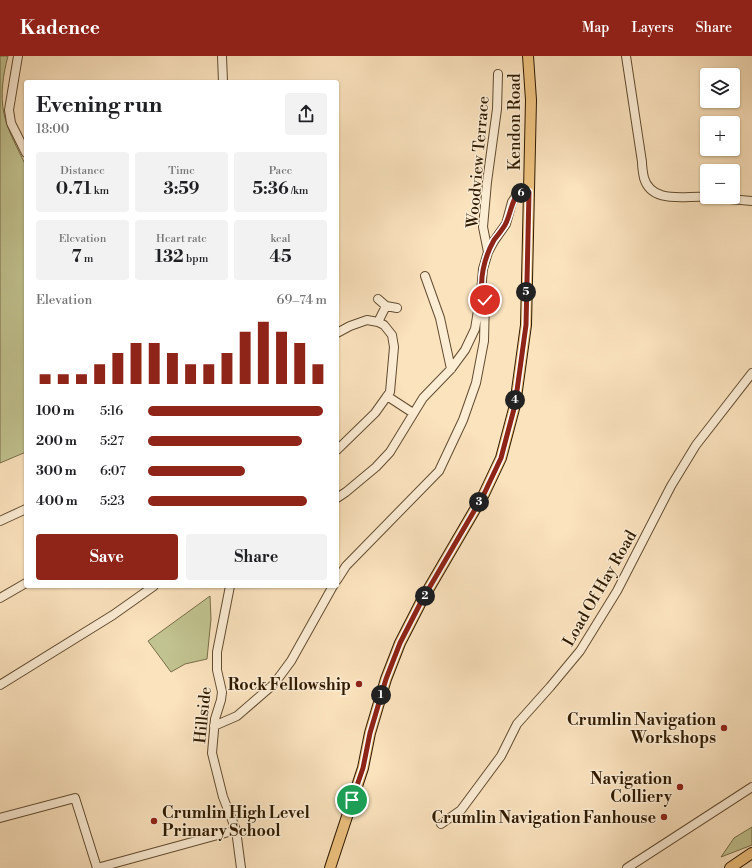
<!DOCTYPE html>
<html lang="en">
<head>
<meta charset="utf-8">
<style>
	:root { --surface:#fff; --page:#f2f2f2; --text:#202124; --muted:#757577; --accent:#8f2418 }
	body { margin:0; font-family:"Libre Bodoni",serif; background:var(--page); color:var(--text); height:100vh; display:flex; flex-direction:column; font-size:15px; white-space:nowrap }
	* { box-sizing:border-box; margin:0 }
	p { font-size:13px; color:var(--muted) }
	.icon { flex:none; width:22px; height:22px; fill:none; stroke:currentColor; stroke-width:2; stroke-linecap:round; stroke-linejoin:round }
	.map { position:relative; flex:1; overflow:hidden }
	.sheet { position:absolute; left:24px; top:24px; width:315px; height:508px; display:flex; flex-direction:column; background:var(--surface); border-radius:4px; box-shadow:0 1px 3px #0004 }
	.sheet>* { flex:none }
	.fabs { position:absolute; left:700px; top:12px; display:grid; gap:8px }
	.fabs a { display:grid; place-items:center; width:40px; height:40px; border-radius:4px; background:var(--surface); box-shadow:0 1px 3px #0004; font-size:20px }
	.pin { position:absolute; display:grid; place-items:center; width:34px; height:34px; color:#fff; margin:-17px; border:2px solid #fff; border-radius:50%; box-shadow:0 1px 4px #0007 }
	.km { position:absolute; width:20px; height:20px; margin:-10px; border-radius:50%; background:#222; color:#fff; font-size:11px; line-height:20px; text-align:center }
	.round { display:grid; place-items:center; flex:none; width:42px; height:42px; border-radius:4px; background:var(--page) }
	.head { display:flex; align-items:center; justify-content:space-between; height:68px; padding:0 12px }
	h1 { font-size:22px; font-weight:800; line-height:30px }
	.metrics { display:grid; grid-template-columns:repeat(3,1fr); gap:6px; height:68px; padding:4px 12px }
	.metrics div { display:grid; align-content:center; border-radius:4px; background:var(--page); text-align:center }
	.metrics b { font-size:17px; font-weight:800 }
	.metrics small { font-size:11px; font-weight:400 }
	.metrics p { font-size:11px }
	.chart { height:112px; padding:8px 12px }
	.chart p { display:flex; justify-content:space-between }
	.chart svg { width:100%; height:72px; margin-top:4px; stroke:var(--accent); stroke-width:6 }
	.primary-button { display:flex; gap:8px; margin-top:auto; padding:8px 12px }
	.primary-button a { flex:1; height:46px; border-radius:4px; background:var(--accent); color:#fff; font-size:16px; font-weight:800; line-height:46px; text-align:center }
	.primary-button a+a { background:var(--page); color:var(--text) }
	ul { padding:0 12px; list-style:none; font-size:13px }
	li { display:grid; grid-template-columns:64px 48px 1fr; align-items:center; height:30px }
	li i { height:10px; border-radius:5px; background:var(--accent) }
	header { display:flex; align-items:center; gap:24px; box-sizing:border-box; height:56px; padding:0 20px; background:var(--accent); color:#fff }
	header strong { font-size:19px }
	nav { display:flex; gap:22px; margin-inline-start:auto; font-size:14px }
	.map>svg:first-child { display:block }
	.green { fill:#c1c390; stroke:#786e48 }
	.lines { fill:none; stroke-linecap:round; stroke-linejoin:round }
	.minor-casing { stroke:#624c30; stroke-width:10 }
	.major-casing { stroke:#2f1a00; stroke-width:12 }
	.minor { stroke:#fcedd5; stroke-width:8 }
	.major { stroke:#eec27f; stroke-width:10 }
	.route-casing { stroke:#fff; stroke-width:8 }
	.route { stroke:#8f2418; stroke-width:5 }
	.poi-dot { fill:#8f2418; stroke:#fcedd5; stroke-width:1.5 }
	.labels { text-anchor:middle; stroke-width:3; stroke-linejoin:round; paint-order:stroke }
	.street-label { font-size:16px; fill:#2f1a00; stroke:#fcedd5 }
	.poi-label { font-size:16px; font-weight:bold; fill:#2f1a00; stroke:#fcedd5; text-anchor:end }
</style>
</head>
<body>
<header>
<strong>Kadence</strong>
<nav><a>Map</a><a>Layers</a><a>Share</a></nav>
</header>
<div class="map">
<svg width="752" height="812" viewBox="0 0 752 812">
	<rect width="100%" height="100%" fill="#fbe3be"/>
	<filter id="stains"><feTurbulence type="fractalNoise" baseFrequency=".005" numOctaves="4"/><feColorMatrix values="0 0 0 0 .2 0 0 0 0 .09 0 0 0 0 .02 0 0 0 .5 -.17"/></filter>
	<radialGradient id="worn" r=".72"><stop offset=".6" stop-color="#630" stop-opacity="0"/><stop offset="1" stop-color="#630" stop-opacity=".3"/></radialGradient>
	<path class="green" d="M0,0h8c-5,19 -8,39 -4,58 4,18 14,35 22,52v286l-26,11z
		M210,540l1,23 -4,40 -22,5 -14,8 -23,-31z
		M752,771v18l-31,12 13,-19z"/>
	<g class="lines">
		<g class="minor-casing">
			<path id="minor" d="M18,0l-9,54 2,13 15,30
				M222,0l1,26
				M626,0l16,106c0,5 1,11 2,16 8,27 42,17 63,19
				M708,141l44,4
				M488,196l-5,-25 4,-45 10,-73 1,-35
				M425,220l15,42 11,51
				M378,243l8,7 11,2
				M378,266l8,-16
				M337,277l13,-7 17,-6 11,2 6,3 8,10 2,12 -4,45 -15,21 -38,37
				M387,340l26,17
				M337,442l9,-6 30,-25 14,-15 33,-54 28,-29 14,-19 10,-21 6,-37 2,-23 5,-17 6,-11 12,-17 6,-22 6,-9 11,-1
				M0,465l26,-12
				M337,524l9,-14 93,-95 24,-51 13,-37 8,-42 1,-41 -2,-4
				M230,530l-13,66v18l5,22 -1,8 -6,19 -3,34 11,44 13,33 5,38
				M0,542l26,-15
				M0,629l113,-70 41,-29
				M214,670l23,-10 37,-32 17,-23 42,-75
				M0,762l75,-20 22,70
				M441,768l20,-14 40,-54 16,-32 33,-37 30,-36 37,-60 54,-105 25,-41 56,-72
				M97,812l139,-38
				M627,812l125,-81"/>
		</g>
		<g class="major-casing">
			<path id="major" d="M330,812l33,-100 7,-35 16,-54 14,-36 21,-41 63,-108 17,-36 14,-53 11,-80 5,-225 -3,-44
				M730,812l22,-15"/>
		</g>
		<use href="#minor" class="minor"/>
		<use href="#major" class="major"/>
	</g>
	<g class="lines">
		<g class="route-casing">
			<path id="route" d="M352,744l11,-32 7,-35 16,-54 14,-36 21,-41 63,-108 17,-36 14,-53 11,-80 3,-133 -11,1c-8,12 -7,21 -13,32 -3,5 -7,10 -11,15 -9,16 -17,43 -9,60"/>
		</g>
		<use href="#route" class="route"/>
	</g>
	<g class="poi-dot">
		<circle cx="359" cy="628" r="4"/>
		<circle cx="724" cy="672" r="4"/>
		<circle cx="680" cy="731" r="4"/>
		<circle cx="664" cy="761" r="4"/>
		<circle cx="154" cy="765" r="4"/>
	</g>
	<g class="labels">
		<g class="street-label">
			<text transform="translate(514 66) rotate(-90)" y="6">Kendon Road</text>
			<text transform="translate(477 106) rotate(-85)" y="6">Woodview Terrace</text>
			<text transform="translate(599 532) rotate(-60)" y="6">Load Of Hay Road</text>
			<text transform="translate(202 659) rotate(-84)" y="6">Hillside</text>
		</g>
		<g class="poi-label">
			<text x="351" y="634">Rock Fellowship</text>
			<text x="716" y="669">Crumlin Navigation<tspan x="716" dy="18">Workshops</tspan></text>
			<text x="672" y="728">Navigation<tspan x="672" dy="18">Colliery</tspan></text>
			<text x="162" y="762" text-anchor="start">Crumlin High Level<tspan x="162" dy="18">Primary School</tspan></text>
			<text x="656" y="767">Crumlin Navigation Fanhouse</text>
		</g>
	</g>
	<rect width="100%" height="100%" filter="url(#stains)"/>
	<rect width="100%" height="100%" fill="url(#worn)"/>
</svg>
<div class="fabs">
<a><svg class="icon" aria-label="layers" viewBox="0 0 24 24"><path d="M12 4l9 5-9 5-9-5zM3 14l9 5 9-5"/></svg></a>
<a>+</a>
<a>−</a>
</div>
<div class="pin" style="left:352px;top:744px;background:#1e9e55"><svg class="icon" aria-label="arrive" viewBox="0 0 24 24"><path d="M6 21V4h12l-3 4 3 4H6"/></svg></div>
<div class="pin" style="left:485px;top:244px;background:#d93025"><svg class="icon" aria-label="check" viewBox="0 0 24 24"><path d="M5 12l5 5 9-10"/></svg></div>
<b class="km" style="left:381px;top:639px">1</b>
<b class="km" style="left:425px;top:540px">2</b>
<b class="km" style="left:479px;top:446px">3</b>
<b class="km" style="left:515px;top:344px">4</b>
<b class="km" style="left:526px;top:236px">5</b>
<b class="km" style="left:521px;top:137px">6</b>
<section class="sheet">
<div class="head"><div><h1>Evening run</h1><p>18:00</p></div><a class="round"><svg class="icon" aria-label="share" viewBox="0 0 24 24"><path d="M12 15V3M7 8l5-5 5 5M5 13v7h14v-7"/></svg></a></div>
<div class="metrics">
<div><p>Distance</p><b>0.71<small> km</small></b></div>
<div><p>Time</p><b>3:59</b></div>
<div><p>Pace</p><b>5:36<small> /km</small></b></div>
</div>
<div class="metrics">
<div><p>Elevation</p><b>7<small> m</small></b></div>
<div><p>Heart rate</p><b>132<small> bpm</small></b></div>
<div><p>kcal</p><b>45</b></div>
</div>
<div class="chart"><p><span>Elevation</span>69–74 m</p>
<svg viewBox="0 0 160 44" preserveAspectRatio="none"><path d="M5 44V38M15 44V38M25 44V38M35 44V32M45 44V25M55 44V19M65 44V19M75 44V25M85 44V32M95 44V32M105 44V25M115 44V12M125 44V6M135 44V12M145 44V19M155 44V32"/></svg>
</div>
<ul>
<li><b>100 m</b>5:16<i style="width:98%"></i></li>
<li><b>200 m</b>5:27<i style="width:86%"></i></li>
<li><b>300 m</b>6:07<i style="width:54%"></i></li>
<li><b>400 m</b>5:23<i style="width:89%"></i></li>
</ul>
<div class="primary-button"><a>Save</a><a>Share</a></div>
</section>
</div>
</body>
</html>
